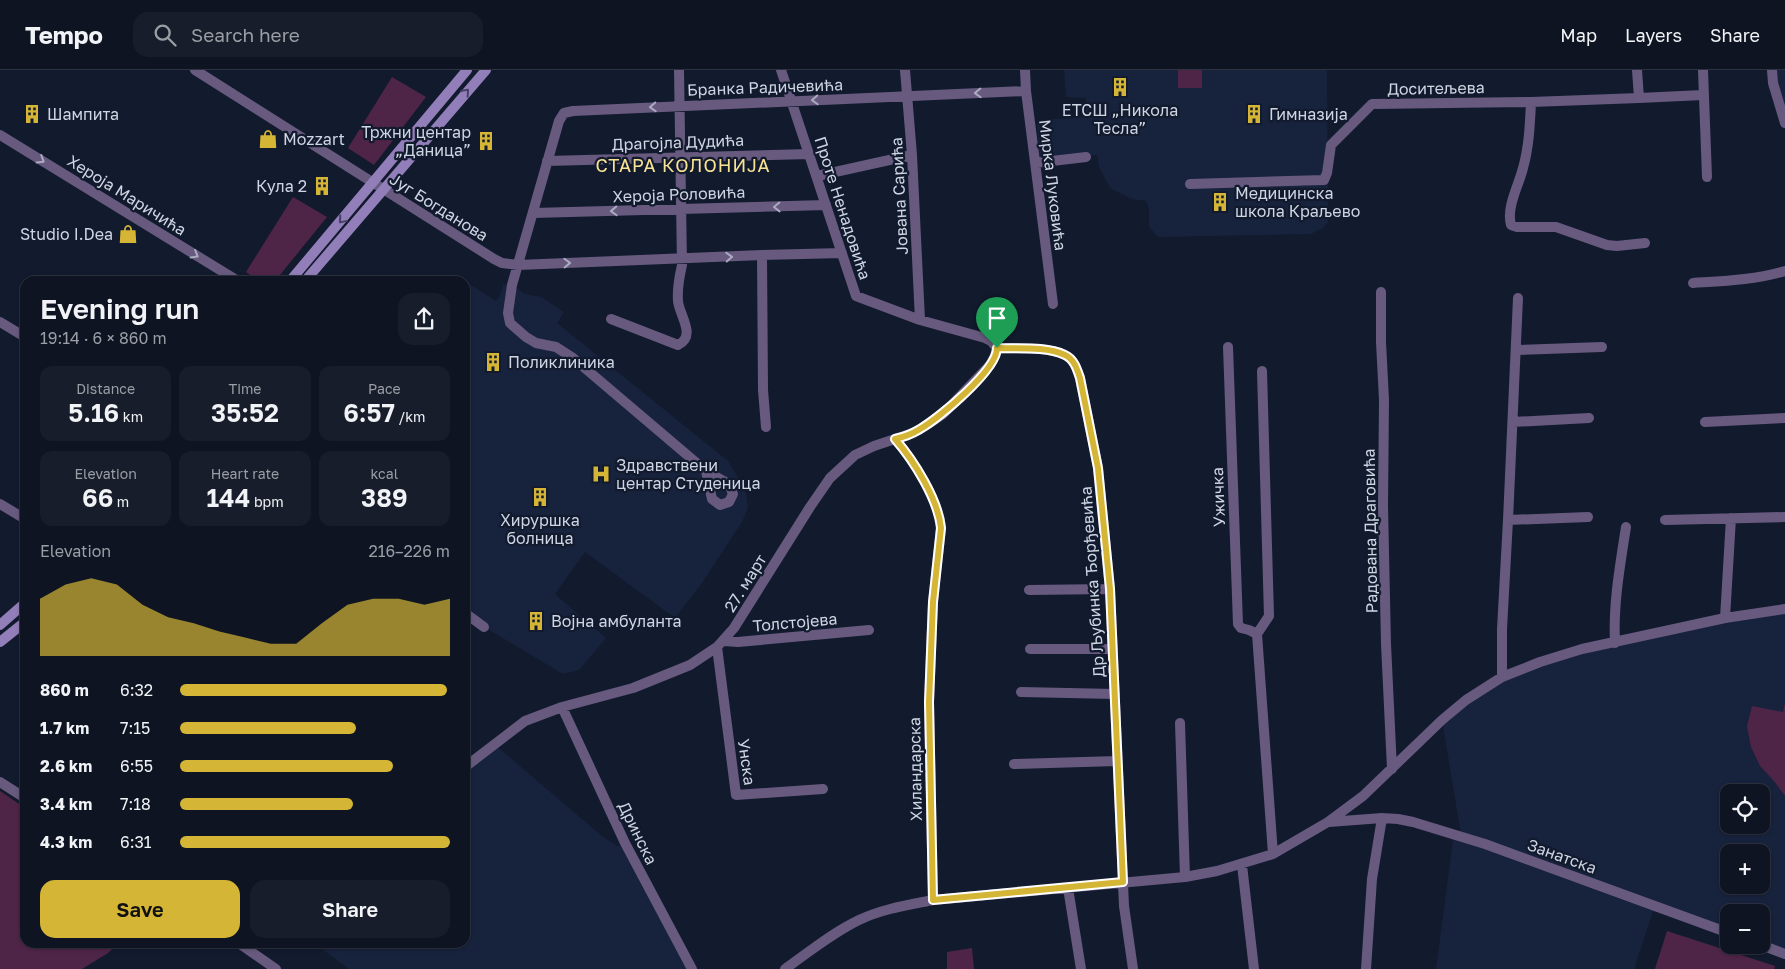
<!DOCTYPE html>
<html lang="en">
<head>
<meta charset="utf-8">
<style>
	:root { --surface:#0e1422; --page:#171d2a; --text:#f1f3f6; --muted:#9b9ea5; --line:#2e3340; --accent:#d5b535 }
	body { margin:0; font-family:"Golos Text",sans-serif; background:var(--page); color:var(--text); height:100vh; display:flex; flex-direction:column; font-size:19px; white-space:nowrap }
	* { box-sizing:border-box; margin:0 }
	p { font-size:16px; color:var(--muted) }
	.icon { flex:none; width:28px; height:28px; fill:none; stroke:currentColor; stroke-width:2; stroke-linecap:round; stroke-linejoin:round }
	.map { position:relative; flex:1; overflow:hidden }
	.details { position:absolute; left:20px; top:206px; width:450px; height:672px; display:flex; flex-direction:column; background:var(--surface); border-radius:15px; box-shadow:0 1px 4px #0004,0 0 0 1px var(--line) }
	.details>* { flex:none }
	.tools { position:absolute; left:1720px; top:714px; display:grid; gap:10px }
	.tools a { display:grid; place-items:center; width:50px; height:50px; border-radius:10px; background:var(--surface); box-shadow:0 1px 4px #0004,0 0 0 1px var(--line); font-size:25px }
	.pin { position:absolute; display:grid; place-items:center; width:42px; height:42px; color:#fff; margin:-51px -21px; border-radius:50% 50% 50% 0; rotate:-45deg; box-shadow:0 0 5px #0007 }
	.pin .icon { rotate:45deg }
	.round { display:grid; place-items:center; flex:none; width:52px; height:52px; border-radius:15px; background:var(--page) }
	.overview { display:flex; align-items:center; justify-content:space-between; height:85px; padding:0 20px }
	h1 { font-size:28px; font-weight:600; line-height:38px }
	.metrics { display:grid; grid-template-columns:repeat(3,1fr); gap:8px; height:85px; padding:5px 20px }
	.metrics div { display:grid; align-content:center; border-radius:12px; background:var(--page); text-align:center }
	.metrics b { font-size:25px; font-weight:600 }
	.metrics small { font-size:14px; font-weight:400 }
	.metrics p { font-size:14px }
	.chart { height:140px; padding:10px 20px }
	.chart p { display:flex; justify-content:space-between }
	.chart svg { width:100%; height:90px; margin-top:5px; fill:var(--accent); opacity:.7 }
	.cta { display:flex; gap:10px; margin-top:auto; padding:10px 20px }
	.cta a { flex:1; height:58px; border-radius:15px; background:var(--accent); color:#111; font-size:20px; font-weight:600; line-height:58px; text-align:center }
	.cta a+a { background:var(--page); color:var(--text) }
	ul { padding:0 20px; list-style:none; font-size:16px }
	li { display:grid; grid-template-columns:80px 60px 1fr; align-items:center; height:38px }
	li i { height:12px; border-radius:6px; background:var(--accent) }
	header { display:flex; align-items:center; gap:30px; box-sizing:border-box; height:70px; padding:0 25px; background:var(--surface); border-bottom:1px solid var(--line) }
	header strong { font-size:24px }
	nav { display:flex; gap:28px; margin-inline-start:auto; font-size:18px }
	.search { width:350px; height:45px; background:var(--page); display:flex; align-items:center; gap:12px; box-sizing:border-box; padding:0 18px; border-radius:15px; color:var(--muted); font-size:19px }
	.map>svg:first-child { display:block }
	.built { fill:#17223c; fill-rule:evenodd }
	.green { fill:#4f2547 }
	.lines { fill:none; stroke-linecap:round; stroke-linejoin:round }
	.street { stroke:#675a7e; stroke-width:10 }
	.secondary { stroke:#927eb8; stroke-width:10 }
	.oneway { stroke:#454265 }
	.oneway2 { stroke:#aaaac0 }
	.route-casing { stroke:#fff; stroke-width:10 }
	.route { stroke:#d5b535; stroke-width:6 }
	.labels { text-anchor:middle; stroke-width:4.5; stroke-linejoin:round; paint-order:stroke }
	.street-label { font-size:16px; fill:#ced5e3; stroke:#121a2e }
	.poi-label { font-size:16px; fill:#ced5e3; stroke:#121a2e; text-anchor:start }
	.neighbourhood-label { font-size:18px; letter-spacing:1px; fill:#f8e395; stroke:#121a2e }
</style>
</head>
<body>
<header>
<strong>Tempo</strong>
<div class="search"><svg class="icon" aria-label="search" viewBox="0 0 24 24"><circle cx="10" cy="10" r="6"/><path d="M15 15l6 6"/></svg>Search here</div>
<nav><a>Map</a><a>Layers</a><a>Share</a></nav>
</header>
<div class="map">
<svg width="1785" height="899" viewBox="0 0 1785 899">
	<rect width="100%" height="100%" fill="#121a2e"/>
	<path class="built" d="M1064,0h263l1,152 -5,6 -12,6 -153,3 -9,-10v-18l-3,-8 -14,-2 -22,-11 -11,-21 -2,-12 -58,5 -2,-40 49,-3v-19l-20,-1z
		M1776,0h9v38l-8,-27z
		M503,214l9,1 13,9 16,3 23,15 -7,11 171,138 12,20 6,12 2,15 -6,14 -40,61 -27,35 -90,-66 -30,42 51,44 -27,32 -16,4 -79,-47 -19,-14v-320l6,-8 25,16 4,-5z
		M1785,539v94l-11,78 11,15v158l-24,-9v-33h-32v21l-74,-28 -21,64h-198l18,-136 7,2 -19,-115 24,-20 76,-38zM1729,722h32v33h-32zM1729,782h32v33h-32z
		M494,674l109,93 14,9h4l71,123h-343l-34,-25h150v-177z"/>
	<path class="green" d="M1178,0h24v18h-24z
		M392,7l34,20 -52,68 -26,-17z
		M293,127l34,20 -52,64h-16l-13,-9z
		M1785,633v93l-11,-15 -14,-15 -9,-19 -4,-21 5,-20 31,6z
		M0,721l25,17v136h92l-9,9 -26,16h-82z
		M1667,861l108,35 -1,3h-119z
		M972,878l2,21h-27v-17z"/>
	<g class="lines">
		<path class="street" d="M195,0l299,189 8,4 16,2 244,-10 80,-2
			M781,0l75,226 64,24 65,18 6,3 6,7
			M905,0l7,85 8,165
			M1025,0l1,21 27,213
			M1703,0l4,107
			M1772,0l1,13 12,40
			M1639,28l64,-3
			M1531,32c-1,22 -2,45 -8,66 -4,17 -17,39 -12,57l6,2h39l51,18 10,1 28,-3
			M0,65l238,146
			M547,91l262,-7
			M1035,93l51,-6
			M817,106l95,-21
			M1190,114l134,-4 3,-7 4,-28 41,-41 159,-2 108,-4 -2,-28
			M533,143l293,-8
			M762,185l1,135 3,37
			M1693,213c31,-2 62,-3 92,-12
			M1381,222v50l3,58 -1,105 3,139 6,125
			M611,249l67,26c19,-9 1,-30 0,-44 -1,-13 1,-23 4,-36l-3,-195
			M0,252l25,15
			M1228,277l10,277 3,4 8,2 8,4
			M997,278c21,1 48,-2 68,7 9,4 12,14 15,23l18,90 12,121 14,317 9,63
			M1516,280l86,-3
			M1262,301l7,245 -12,18 16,220
			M1513,352l76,-4
			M1705,352l80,-4
			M895,369c18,20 44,62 46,89l-8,74 -4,100 4,198
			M706,401l6,28 8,6 9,-3 4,-8 -4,-10 -23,-13 -133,-113 -17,-11 -20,-4 -10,-6 -16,-14 -2,-10 4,-28 47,-164 5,-8 9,-2 453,-20
			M0,434l25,15
			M1508,450l80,-3
			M1665,450l120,-3
			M1029,520l81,-1
			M465,543l19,14
			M1725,548l6,-100
			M724,571l14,1 131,-12
			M1615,573c-2,-39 5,-77 11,-116
			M717,577l19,148 87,-6
			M1030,579h83
			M1502,607v-48l6,-109 10,-222
			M1021,622l94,2
			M562,637l63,136 67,126
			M1180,653l5,154
			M1014,694l103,-3
			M465,697l60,-46 37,-14 71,-19 57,-23 27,-18 17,-19 76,-121 20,-29 25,-23 19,-9 33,-11 12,-5 24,-16 47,-49 5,-9 2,-8
			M0,712l25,16
			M1329,752l53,-4 16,1 15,3 72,22 244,89
			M1242,795l12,104
			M1068,818l13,81
			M240,874l36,25
			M1761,875l24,9
			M785,899c24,-17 47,-36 74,-49 23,-11 49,-15 74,-20l252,-23 32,-6 56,-17 55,-32 35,-26 79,-76 24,-20 36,-23 38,-15 42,-13 143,-31 60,-9
			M1366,899l6,-90 10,-61"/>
		<path class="secondary" d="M290,211l177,-211
			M305,211l181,-211
			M0,555l25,-22
			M0,572l25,-20"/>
	</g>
	<defs><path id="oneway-chevron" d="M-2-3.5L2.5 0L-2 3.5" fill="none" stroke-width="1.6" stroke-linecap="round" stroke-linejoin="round" transform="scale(1.25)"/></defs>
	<g class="oneway">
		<use href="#oneway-chevron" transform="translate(466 22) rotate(-49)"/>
		<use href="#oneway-chevron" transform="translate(342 150) rotate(130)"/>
	</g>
	<g class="oneway2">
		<use href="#oneway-chevron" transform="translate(978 23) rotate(178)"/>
		<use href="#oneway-chevron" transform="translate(815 30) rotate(177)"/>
		<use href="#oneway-chevron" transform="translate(653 37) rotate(177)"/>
		<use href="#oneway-chevron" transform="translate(41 90) rotate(32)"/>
		<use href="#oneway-chevron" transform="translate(777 137) rotate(179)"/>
		<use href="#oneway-chevron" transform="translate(614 141) rotate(178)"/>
		<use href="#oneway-chevron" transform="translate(195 185) rotate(31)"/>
		<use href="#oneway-chevron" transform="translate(729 187) rotate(-3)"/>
		<use href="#oneway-chevron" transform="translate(567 193) rotate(-2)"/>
	</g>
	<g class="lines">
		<g class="route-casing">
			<path id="route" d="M997,278c21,1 48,-2 68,7 9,4 12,14 15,23l18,90 12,121 13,293 -190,18 -4,-198 4,-100 8,-74c-3,-29 -27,-67 -46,-89 9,-2 17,-5 25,-10 19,-11 77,-59 77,-81z"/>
		</g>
		<use href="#route" class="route"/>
	</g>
	<defs>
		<g id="building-bare" transform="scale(1.5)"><path d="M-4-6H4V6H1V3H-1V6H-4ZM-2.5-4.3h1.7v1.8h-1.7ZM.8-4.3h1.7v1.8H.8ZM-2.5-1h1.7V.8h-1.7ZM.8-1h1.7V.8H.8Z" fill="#d5b535" stroke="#121a2e" stroke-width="2.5" paint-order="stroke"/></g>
		<g id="shop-bare" transform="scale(1.5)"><path d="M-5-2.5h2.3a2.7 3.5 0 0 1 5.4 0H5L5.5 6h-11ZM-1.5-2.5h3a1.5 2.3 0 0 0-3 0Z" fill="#d5b535" stroke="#121a2e" stroke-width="2.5" paint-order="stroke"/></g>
		<g id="hospital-bare" transform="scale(1.5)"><path d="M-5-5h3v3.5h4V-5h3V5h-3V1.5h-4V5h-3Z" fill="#d5b535" stroke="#121a2e" stroke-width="2.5" paint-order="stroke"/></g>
	</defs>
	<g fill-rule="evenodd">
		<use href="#building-bare" x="1120" y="17"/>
		<use href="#building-bare" x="32" y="44"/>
		<use href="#building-bare" x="1254" y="44"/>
		<use href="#shop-bare" x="268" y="69"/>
		<use href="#building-bare" x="486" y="71"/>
		<use href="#building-bare" x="322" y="116"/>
		<use href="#building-bare" x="1220" y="132"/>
		<use href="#shop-bare" x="128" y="164"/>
		<use href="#building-bare" x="493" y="292"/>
		<use href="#hospital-bare" x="601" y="404"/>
		<use href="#building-bare" x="540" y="427"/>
		<use href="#building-bare" x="536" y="551"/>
	</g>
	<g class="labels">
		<g class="street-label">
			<text transform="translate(765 17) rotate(-2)" y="6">Бранка Радичевића</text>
			<text transform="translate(1436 18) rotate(-1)" y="6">Доситељева</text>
			<text transform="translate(678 72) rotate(-2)" y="6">Драгојла Дудића</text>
			<text transform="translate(1053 115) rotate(83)" y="6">Мирка Луковића</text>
			<text transform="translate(679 124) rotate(-2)" y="6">Хероја Роловића</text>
			<text transform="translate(127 125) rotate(32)" y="6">Хероја Маричића</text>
			<text transform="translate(899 126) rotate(-93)" y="6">Јована Сарића</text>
			<text transform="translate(439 137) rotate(32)" y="6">Југ Богданова</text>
			<text transform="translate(843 138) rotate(72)" y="6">Проте Ненадовића</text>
			<text transform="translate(1218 427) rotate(-92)" y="6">Ужичка</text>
			<text transform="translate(1370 461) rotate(-91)" y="6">Радована Драговића</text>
			<text transform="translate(1092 512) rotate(-94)" y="6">Др Љубинка Ђорђевића</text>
			<text transform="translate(745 513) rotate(-58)" y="6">27. март</text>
			<text transform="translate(795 552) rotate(-5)" y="6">Толстојева</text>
			<text transform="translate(747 692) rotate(82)" y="6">Унска</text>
			<text transform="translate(915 699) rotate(-91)" y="6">Хиландарска</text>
			<text transform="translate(638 763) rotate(64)" y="6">Дринска</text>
			<text transform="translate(1562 786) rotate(20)" y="6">Занатска</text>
		</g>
		<g class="poi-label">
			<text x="1120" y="46" text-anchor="middle">ЕТСШ „Никола<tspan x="1120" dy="18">Тесла”</tspan></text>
			<text x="47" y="50">Шампита</text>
			<text x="1269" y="50">Гимназија</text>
			<text x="471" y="68" text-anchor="end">Тржни центар<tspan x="471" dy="18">„Даница”</tspan></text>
			<text x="283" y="75">Mozzart</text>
			<text x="307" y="122" text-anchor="end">Кула 2</text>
			<text x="1235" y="129">Медицинска<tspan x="1235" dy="18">школа Краљево</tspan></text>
			<text x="113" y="170" text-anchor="end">Studio I.Dea</text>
			<text x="508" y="298">Поликлиника</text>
			<text x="616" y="401">Здравствени<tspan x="616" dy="18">центар Студеница</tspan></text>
			<text x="540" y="456" text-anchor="middle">Хируршка<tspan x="540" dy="18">болница</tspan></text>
			<text x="551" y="557">Војна амбуланта</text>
		</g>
		<g class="neighbourhood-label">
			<text x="683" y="102">СТАРА КОЛОНИЈА</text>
		</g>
	</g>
</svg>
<div class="tools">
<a><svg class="icon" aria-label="locate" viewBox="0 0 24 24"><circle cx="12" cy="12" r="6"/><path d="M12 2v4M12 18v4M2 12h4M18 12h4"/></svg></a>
<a>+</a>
<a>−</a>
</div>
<div class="pin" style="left:997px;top:278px;background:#1e9e55"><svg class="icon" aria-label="arrive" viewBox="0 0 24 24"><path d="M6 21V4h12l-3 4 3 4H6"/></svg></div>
<section class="details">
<div class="overview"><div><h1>Evening run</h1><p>19:14 · 6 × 860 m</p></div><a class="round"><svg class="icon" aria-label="share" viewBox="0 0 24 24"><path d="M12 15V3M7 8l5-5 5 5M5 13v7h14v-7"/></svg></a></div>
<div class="metrics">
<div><p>Distance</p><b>5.16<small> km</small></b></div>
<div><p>Time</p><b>35:52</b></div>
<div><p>Pace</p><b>6:57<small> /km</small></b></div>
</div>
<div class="metrics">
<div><p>Elevation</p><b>66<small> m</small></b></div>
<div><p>Heart rate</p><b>144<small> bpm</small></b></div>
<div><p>kcal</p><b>389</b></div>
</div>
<div class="chart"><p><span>Elevation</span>216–226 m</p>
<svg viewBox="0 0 160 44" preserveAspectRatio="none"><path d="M0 44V16L10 9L20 6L30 9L40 19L50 25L60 28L70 32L80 35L90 38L100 38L110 28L120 19L130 16L140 16L150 19L160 16V44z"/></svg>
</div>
<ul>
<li><b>860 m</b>6:32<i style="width:99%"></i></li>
<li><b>1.7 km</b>7:15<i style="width:65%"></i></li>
<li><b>2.6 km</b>6:55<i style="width:79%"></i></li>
<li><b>3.4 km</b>7:18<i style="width:64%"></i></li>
<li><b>4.3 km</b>6:31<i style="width:100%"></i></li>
</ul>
<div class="cta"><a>Save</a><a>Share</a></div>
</section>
</div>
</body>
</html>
